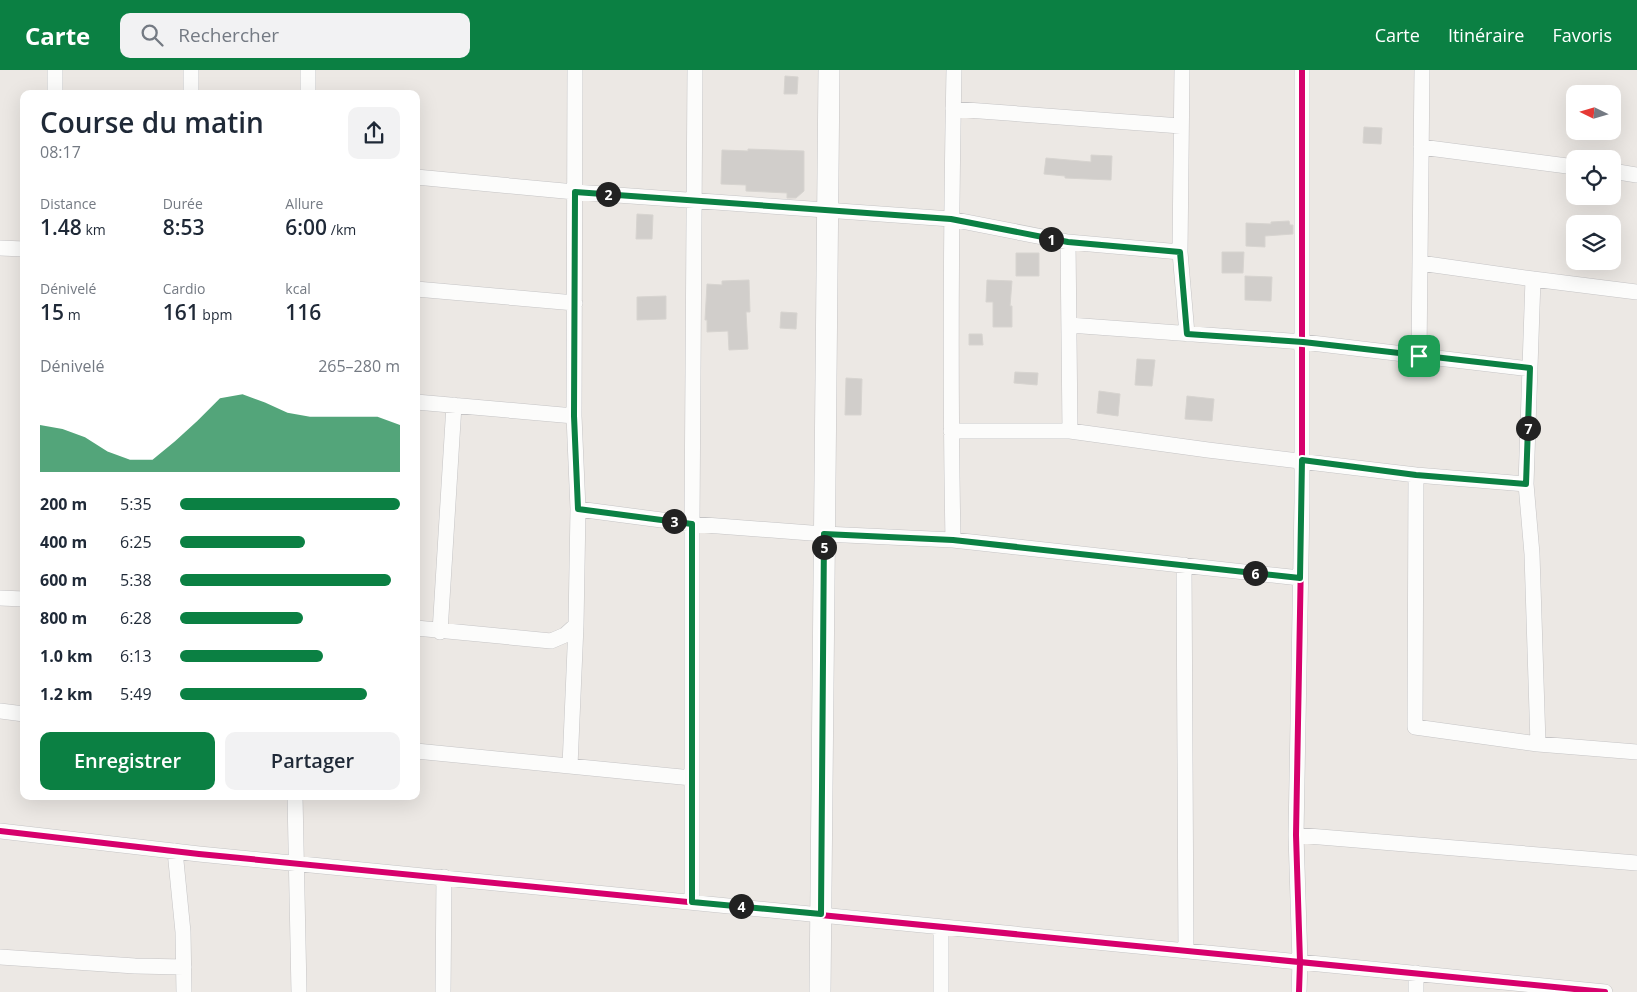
<!DOCTYPE html>
<html lang="fr">
<head>
<meta charset="utf-8">
<style>
	:root { --surface:#fff; --page:#f2f2f3; --text:#1f2937; --muted:#747a83; --accent:#0b8043 }
	body { margin:0; font-family:"Open Sans",sans-serif; background:var(--page); color:var(--text); height:100vh; display:flex; flex-direction:column; font-size:19px; white-space:nowrap }
	* { box-sizing:border-box; margin:0 }
	p { font-size:16px; color:var(--muted) }
	.icon { flex:none; width:28px; height:28px; fill:none; stroke:currentColor; stroke-width:2; stroke-linecap:round; stroke-linejoin:round }
	.map { position:relative; flex:1; overflow:hidden }
	.drawer { position:absolute; left:20px; top:20px; width:400px; height:710px; display:flex; flex-direction:column; background:var(--surface); border-radius:10px; box-shadow:0 5px 20px #0002 }
	.drawer>* { flex:none }
	.needle { width:32px; rotate:275deg }
	.fabs { position:absolute; left:1566px; top:15px; display:grid; gap:10px }
	.fabs a { display:grid; place-items:center; width:55px; height:55px; border-radius:10px; background:var(--surface); box-shadow:0 5px 20px #0002; font-size:25px }
	.pin { position:absolute; display:grid; place-items:center; width:42px; height:42px; color:#fff; margin:-21px; border-radius:10px; box-shadow:0 2px 8px #0006 }
	.km { position:absolute; width:25px; height:25px; margin:-12px; border-radius:50%; background:#222; color:#fff; font-size:14px; line-height:25px; text-align:center }
	.round { display:grid; place-items:center; flex:none; width:52px; height:52px; border-radius:10px; background:var(--page) }
	.head { display:flex; align-items:center; justify-content:space-between; height:85px; padding:0 20px }
	h1 { font-size:28px; font-weight:600; line-height:38px }
	.metrics { display:grid; grid-template-columns:repeat(3,1fr); gap:8px; height:85px; padding:5px 20px }
	.metrics div { display:grid; align-content:center }
	.metrics b { font-size:21px; font-weight:600 }
	.metrics small { font-size:14px; font-weight:400 }
	.metrics p { font-size:14px }
	.chart { height:140px; padding:10px 20px }
	.chart p { display:flex; justify-content:space-between }
	.chart svg { width:100%; height:90px; margin-top:5px; fill:var(--accent); opacity:.7 }
	.primary-button { display:flex; gap:10px; margin-top:auto; padding:10px 20px }
	.primary-button a { flex:1; height:58px; border-radius:10px; background:var(--accent); color:#fff; font-size:20px; font-weight:600; line-height:58px; text-align:center }
	.primary-button a+a { background:var(--page); color:var(--text) }
	ul { padding:0 20px; list-style:none; font-size:16px }
	li { display:grid; grid-template-columns:80px 60px 1fr; align-items:center; height:38px }
	li i { height:12px; border-radius:6px; background:var(--accent) }
	header { display:flex; align-items:center; gap:30px; box-sizing:border-box; height:70px; padding:0 25px; background:var(--accent); color:#fff }
	header strong { font-size:24px }
	nav { display:flex; gap:28px; margin-inline-start:auto; font-size:18px }
	.search { width:350px; height:45px; background:var(--page); display:flex; align-items:center; gap:12px; box-sizing:border-box; padding:0 18px; border-radius:10px; color:var(--muted); font-size:19px }
	.map>svg:first-child { display:block }
	.building { fill:#d1cecb; stroke:#d7d4d0 }
	.lines { fill:none; stroke-linecap:round; stroke-linejoin:round }
	.street-casing { stroke:#c5c4c5; stroke-width:16 }
	.secondary-casing { stroke:#c5c4c5; stroke-width:22 }
	.street { stroke:#fcfcfb; stroke-width:15 }
	.secondary { stroke:#fcfcfb; stroke-width:21 }
	.cycleway-casing { stroke:#fff; stroke-width:9 }
	.cycleway { stroke:#d6006c; stroke-width:6 }
	.route-casing { stroke:#fff; stroke-width:10 }
	.route { stroke:#0b8043; stroke-width:6 }
</style>
</head>
<body>
<header>
<strong>Carte</strong>
<div class="search"><svg class="icon" aria-label="search" viewBox="0 0 24 24"><circle cx="10" cy="10" r="6"/><path d="M15 15l6 6"/></svg>Rechercher</div>
<nav><a>Carte</a><a>Itinéraire</a><a>Favoris</a></nav>
</header>
<div class="map">
<svg width="1637" height="922" viewBox="0 0 1637 922">
	<rect width="100%" height="100%" fill="#ece8e4"/>
	<path class="building" d="M785,6l13,1 -1,17h-13z
		M1364,57l18,1 -1,16 -18,-1z
		M748,79l56,2v40l-8,7h-9v-5l-41,-2v-6l-25,-1 1,-34 26,1z
		M1091,85l21,1 -1,24 -46,-2v-2l-21,-2 2,-16 45,4z
		M637,144l16,1 -1,24h-16z
		M1289,151l1,4h3v9l-28,2v11l-19,-1v-23l25,1v-2z
		M1222,182h22l-1,21h-21z
		M1016,183h23v23h-23z
		M1245,206l27,1 -1,24 -26,-1z
		M749,210l1,32h-4l2,37 -19,1 -1,-19 -21,1v-12h-2l2,-36 15,1v-4z
		M987,210l25,1 -2,25h2v21h-19v-25h-7z
		M666,226v23l-29,1v-23z
		M781,242l16,1 -1,16 -16,-1z
		M969,264h13l1,11h-14z
		M1137,289l18,1 -3,26 -17,-1z
		M1015,302l23,1 -1,12 -23,-2z
		M846,308l16,1 -1,36h-16z
		M1099,321l21,3 -2,22 -21,-3z
		M1187,326l27,3 -2,22 -27,-2z"/>
	<g class="lines">
		<g class="street-casing">
			<path id="street" d="M55,0v24
				M191,0v24
				M1182,0l-2,182 7,82
				M308,24v-24
				M953,39l228,17
				M1421,77l154,20
				M1612,101l25,4
				M416,107l159,15 376,27 117,23 112,10
				M1068,172l2,189
				M0,178l24,1
				M1420,193l113,16
				M416,219l159,14
				M1069,255l234,17 227,27
				M1419,286l3,-286
				M416,332l158,14
				M951,361h119l138,19 208,25
				M1526,414l-110,-9 -1,252 123,17 99,8
				M578,439l114,15 132,10 129,6 347,38
				M953,470c-3,-157 -2,-313 1,-470
				M1184,495l2,386
				M0,528l24,1
				M416,558l135,13 14,-6 11,-10
				M440,562l14,-227
				M0,641l24,3
				M1538,674l-6,-190 -6,-70 7,-205 104,13
				M416,681l276,27
				M570,696l6,-141 2,-116 -4,-93 1,-346
				M295,726l4,196
				M0,761l199,23 1406,138
				M1296,765l341,28
				M175,781l8,81 1,60
				M692,832v-378l3,-454
				M941,857v65
				M0,887l135,9 49,1
				M443,922l1,-115
				M1299,922l1,-30 -4,-127 6,-333v-432
				M1416,922v-19"/>
		</g>
		<g class="secondary-casing">
			<path id="secondary" d="M820,922l9,-922"/>
		</g>
		<use href="#street" class="street"/>
		<use href="#secondary" class="secondary"/>
		<g class="cycleway-casing">
			<path id="cycleway" d="M0,761l199,23 1406,138
				M1299,922l1,-30 -4,-127 6,-333v-432"/>
		</g>
		<use href="#cycleway" class="cycleway"/>
	</g>
	<g class="lines">
		<g class="route-casing">
			<path id="route" d="M575,122l376,27 117,23 112,10 7,82 116,8 227,26 -4,116 -110,-9 -114,-15 -2,118 -347,-38 -129,-6 -3,380 -129,-12v-378l-114,-15 -4,-93z"/>
		</g>
		<use href="#route" class="route"/>
	</g>
</svg>
<div class="fabs">
<a><svg class="needle" viewBox="-14 -14 28 28"><path d="M0-13l5 13h-10z" fill="#e53935"/><path d="M0 13l5-13h-10z" fill="#747a83"/></svg></a>
<a><svg class="icon" aria-label="locate" viewBox="0 0 24 24"><circle cx="12" cy="12" r="6"/><path d="M12 2v4M12 18v4M2 12h4M18 12h4"/></svg></a>
<a><svg class="icon" aria-label="layers" viewBox="0 0 24 24"><path d="M12 4l9 5-9 5-9-5zM3 14l9 5 9-5"/></svg></a>
</div>
<div class="pin" style="left:1419px;top:286px;background:#1e9e55"><svg class="icon" aria-label="arrive" viewBox="0 0 24 24"><path d="M6 21V4h12l-3 4 3 4H6"/></svg></div>
<b class="km" style="left:1051px;top:169px">1</b>
<b class="km" style="left:608px;top:124px">2</b>
<b class="km" style="left:674px;top:451px">3</b>
<b class="km" style="left:741px;top:836px">4</b>
<b class="km" style="left:824px;top:477px">5</b>
<b class="km" style="left:1255px;top:503px">6</b>
<b class="km" style="left:1528px;top:358px">7</b>
<section class="drawer">
<div class="head"><div><h1>Course du matin</h1><p>08:17</p></div><a class="round"><svg class="icon" aria-label="share" viewBox="0 0 24 24"><path d="M12 15V3M7 8l5-5 5 5M5 13v7h14v-7"/></svg></a></div>
<div class="metrics">
<div><p>Distance</p><b>1.48<small> km</small></b></div>
<div><p>Durée</p><b>8:53</b></div>
<div><p>Allure</p><b>6:00<small> /km</small></b></div>
</div>
<div class="metrics">
<div><p>Dénivelé</p><b>15<small> m</small></b></div>
<div><p>Cardio</p><b>161<small> bpm</small></b></div>
<div><p>kcal</p><b>116</b></div>
</div>
<div class="chart"><p><span>Dénivelé</span>265–280 m</p>
<svg viewBox="0 0 160 44" preserveAspectRatio="none"><path d="M0 44V21L10 23L20 27L30 34L40 38L50 38L60 29L70 19L80 8L90 6L100 10L110 15L120 17L130 17L140 17L150 17L160 21V44z"/></svg>
</div>
<ul>
<li><b>200 m</b>5:35<i style="width:100%"></i></li>
<li><b>400 m</b>6:25<i style="width:57%"></i></li>
<li><b>600 m</b>5:38<i style="width:96%"></i></li>
<li><b>800 m</b>6:28<i style="width:56%"></i></li>
<li><b>1.0 km</b>6:13<i style="width:65%"></i></li>
<li><b>1.2 km</b>5:49<i style="width:85%"></i></li>
</ul>
<div class="primary-button"><a>Enregistrer</a><a>Partager</a></div>
</section>
</div>
</body>
</html>
